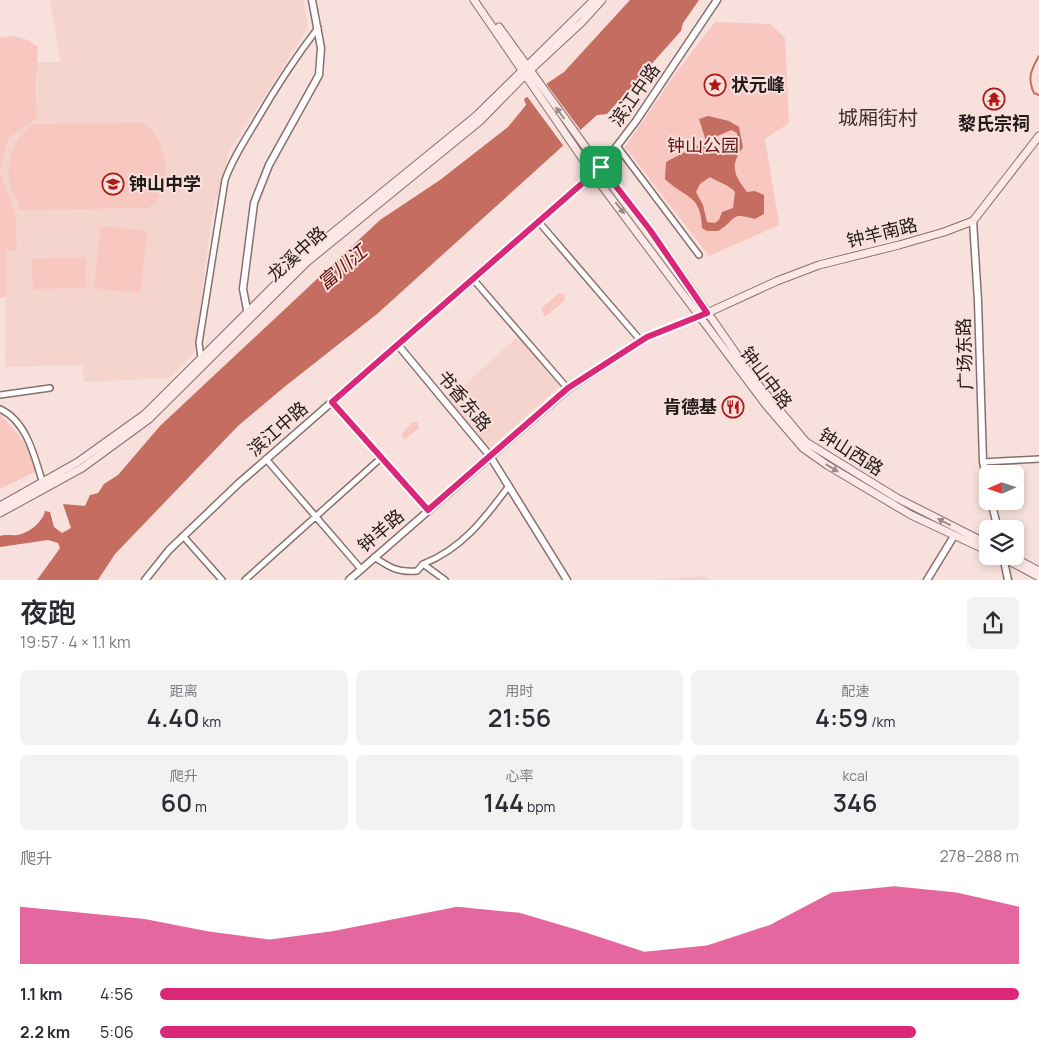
<!DOCTYPE html>
<html lang="zh">
<head>
<meta charset="utf-8">
<style>
	:root { --surface:#fff; --page:#f2f2f3; --text:#2b2b33; --muted:#7c7c81; --accent:#db2777 }
	body { margin:0; font-family:Manrope,"Noto Sans SC",sans-serif; background:var(--page); color:var(--text); height:100vh; display:flex; flex-direction:column; font-size:19px; white-space:nowrap }
	* { box-sizing:border-box; margin:0 }
	p { font-size:16px; color:var(--muted) }
	.icon { flex:none; width:28px; height:28px; fill:none; stroke:currentColor; stroke-width:2; stroke-linecap:round; stroke-linejoin:round }
	.map { position:relative; height:580px; overflow:hidden }
	.sheet { display:flex; flex-direction:column; background:var(--surface); flex:1 }
	.sheet>* { flex:none }
	.needle { width:32px; rotate:267deg }
	.controls { position:absolute; left:979px; top:465px; display:grid; gap:10px }
	.controls a { display:grid; place-items:center; width:45px; height:45px; border-radius:8px; background:var(--surface); box-shadow:0 2px 8px #0003; font-size:25px }
	.pin { position:absolute; display:grid; place-items:center; width:42px; height:42px; color:#fff; margin:-21px; border-radius:10px; box-shadow:0 2px 8px #0006 }
	.round { display:grid; place-items:center; flex:none; width:52px; height:52px; border-radius:8px; background:var(--page) }
	.headline { display:flex; align-items:center; justify-content:space-between; height:85px; padding:0 20px }
	h1 { font-size:28px; font-weight:600; line-height:38px }
	.metrics { display:grid; grid-template-columns:repeat(3,1fr); gap:8px; height:85px; padding:5px 20px }
	.metrics div { display:grid; align-content:center; border-radius:8px; background:var(--page); text-align:center }
	.metrics b { font-size:25px; font-weight:600 }
	.metrics small { font-size:14px; font-weight:400 }
	.metrics p { font-size:14px }
	.chart { height:140px; padding:10px 20px }
	.chart p { display:flex; justify-content:space-between }
	.chart svg { width:100%; height:90px; margin-top:5px; fill:var(--accent); opacity:.7 }
	ul { padding:0 20px; list-style:none; font-size:16px }
	li { display:grid; grid-template-columns:80px 60px 1fr; align-items:center; height:38px }
	li i { height:12px; border-radius:6px; background:var(--accent) }
	.map>svg:first-child { display:block }
	.built { fill:#f5d4ce }
	.green { fill:#f7c7c0 }
	.water { fill:#c56d61; fill-rule:evenodd }
	.pier { fill:#f8e0dc }
	.lines { fill:none; stroke-linecap:round; stroke-linejoin:round }
	.stream { stroke:#c56d61; stroke-width:2 }
	.minor-casing { stroke:#87716e; stroke-width:8 }
	.tertiary-casing { stroke:#87716e; stroke-width:9 }
	.secondary-casing { stroke:#87716e; stroke-width:9 }
	.minor { stroke:#fff; stroke-width:5 }
	.tertiary { stroke:#fff; stroke-width:6 }
	.secondary { stroke:#fce8e6; stroke-width:7 }
	.oneway { fill:#9a8c8a }
	.route-casing { stroke:#fff; stroke-width:10 }
	.route { stroke:#db2777; stroke-width:6 }
	.labels { text-anchor:middle; stroke-width:4; stroke-linejoin:round; paint-order:stroke }
	.poi-label { font-size:18px; font-weight:bold; fill:#231b19; stroke:#f8e0dc; text-anchor:start }
	.street-label { font-size:18px; fill:#231b19; stroke:#f8e0dc }
	.park-label { font-size:18px; fill:#661410; stroke:#f8e0dc }
	.water-label { font-size:19px; font-style:italic; fill:#600e0a; stroke:#f8e0dc }
	.quarter-label { font-size:20px; fill:#43302d; stroke:#f8e0dc }
</style>
</head>
<body>
<div class="map">
<svg width="1039" height="580" viewBox="0 0 1039 580">
	<rect width="100%" height="100%" fill="#f8e0dc"/>
	<path class="built" d="M50,0h253l5,28 -79,124 -17,65 -18,136 -24,25 -86,4 -1,-17 -78,2 1,-117 11,1 -1,-35 -16,-45 8,-32 29,-21v-56h23z
		M518,336l43,49 -73,65 -40,-50z
		M704,576l5,4h-54l9,-1z"/>
	<path class="green" d="M715,22l55,2 15,14 4,85 -24,16 14,86 -70,31 -84,-109 53,-77z
		M13,36l15,4 10,7 -2,36 1,35 -29,21 -8,32 16,45 1,35 -11,-1v46l-6,2v-260z
		M142,123c27,13 32,71 6,85l-129,2 -1,-11c-18,-14 -9,-64 17,-75z
		M101,226l46,5 -7,62 -46,-5z
		M85,257l1,31 -53,1 -1,-30z
		M559,293l6,2 -1,6 -19,16 -4,-8z
		M0,414l18,20 23,35 -41,20z
		M413,422h4l2,6 -14,11 -3,-2 1,-5z"/>
	<path class="water" d="M630,0h69l-16,23 -2,8 -74,83 -10,1 -220,199 -94,74 -45,38 -123,128 -17,26h-61l21,-29 2,-3 -2,-5 -10,-3 -48,7v-11c6,-2 11,0 17,-1 12,-2 25,-12 28,-24l5,1 4,15 8,6 9,-5 -8,-24 22,2 5,-11 8,-2 6,-9 14,-9 42,-49 220,-206 60,-40 68,-53 18,-22 -2,-6 40,-27z
		M708,116l21,5 10,6 4,20c-13,19 -10,27 4,45l8,-1 9,4v19l-9,5c-26,-8 -18,1 -37,12h-11l-5,-3c-1,-34 -16,-29 -37,-49l1,-17 40,-21 -7,-22zM731,130l6,3v10l-9,8h-12l-4,-4 -1,-8zM710,177c9,6 18,7 25,15l-2,16 -11,4 -3,8 -4,3 -8,-1 -4,-17 -7,-13 4,-8z"/>
	<path class="pier" d="M545,82l37,50 -17,16 -39,-53z"/>
	<g class="lines">
		<path class="stream" d="M1039,56c-8,14 -12,22 -5,37l5,2"/>
		<g class="minor-casing">
			<path id="minor" d="M617,146l82,109
				M538,221l103,120
				M473,279l95,110
				M201,358l-2,-15 26,-163c7,-20 18,-37 29,-55 19,-33 40,-66 64,-97
				M0,395l50,-7
				M332,402l96,108
				M0,409c27,12 35,49 43,75
				M266,459l95,110
				M983,462l56,-3
				M183,536l39,44
				M374,557c15,10 24,16 43,14l6,-7 22,16
				M423,564c39,-15 62,-46 86,-78
				M245,580l136,-122"/>
		</g>
		<g class="tertiary-casing">
			<path id="tertiary" d="M973,221l5,80 5,161 5,24
				M248,315l-5,-26 11,-86 15,-38 50,-90 2,-27 -9,-48
				M398,345l92,111 77,124
				M991,501l7,28
				M1003,556l5,24
				M145,580l24,-30 70,-67 362,-316 35,-46 81,-121
				M349,580l219,-191 79,-52 53,-21
				M927,580l27,-44"/>
		</g>
		<g class="secondary-casing">
			<path id="secondary" d="M474,0l119,174 173,231 37,43 24,17 84,50 77,36
				M499,27l90,125 61,78 106,152 50,60 91,56 91,46
				M705,314l72,-33 42,-16 80,-20 45,-13 29,-11 66,-85
				M0,506l78,-44 67,-48 158,-157 173,-141 118,-116
				M0,513l82,-45 67,-49 158,-157 173,-141 45,-46 57,-53 20,-22
				M1000,556l39,21
				M1011,556l28,15"/>
		</g>
		<use href="#minor" class="minor"/>
		<use href="#tertiary" class="tertiary"/>
		<use href="#secondary" class="secondary"/>
	</g>
	<defs><path id="oneway-solid" d="M-6-.8H1V-3.2L6.5 0L1 3.2V.8H-6Z" transform="scale(1.25)"/></defs>
	<g class="oneway">
		<use href="#oneway-solid" transform="translate(560 113) rotate(-127)"/>
		<use href="#oneway-solid" transform="translate(620 208) rotate(52)"/>
		<use href="#oneway-solid" transform="translate(832 468) rotate(31)"/>
		<use href="#oneway-solid" transform="translate(944 522) rotate(-153)"/>
	</g>
	<g class="lines">
		<g class="route-casing">
			<path id="route" d="M601,167l49,63 57,83 -60,24 -79,51 -140,122 -96,-108z"/>
		</g>
		<use href="#route" class="route"/>
	</g>
	<defs>
		<g id="sight-ring" transform="scale(1.125)"><circle r="9.5" fill="#f8e0dc" stroke="#ac1b17" stroke-width="1.5"/><path d="M0-6L1.8-2.2L6-1.7L2.9 1.2L3.7 5.4L0 3.3L-3.7 5.4L-2.9 1.2L-6-1.7L-1.8-2.2Z" fill="#ac1b17"/></g>
		<g id="temple-ring" transform="scale(1.125)"><circle r="9.5" fill="#f8e0dc" stroke="#ac1b17" stroke-width="1.5"/><path d="M0-6L5-2H3V0L6.5 2.5H4V6H1.5V3h-3V6H-4V2.5H-6.5L-3 0V-2H-5Z" fill="#ac1b17"/></g>
		<g id="school-ring" transform="scale(1.125)"><circle r="9.5" fill="#f8e0dc" stroke="#ac1b17" stroke-width="1.5"/><path d="M0-5L7-2L0 1L-7-2ZM-4 1L0 2.5L4 1V4Q0 6-4 4Z" fill="#ac1b17"/></g>
		<g id="restaurant-ring" transform="scale(1.125)"><circle r="9.5" fill="#f8e0dc" stroke="#ac1b17" stroke-width="1.5"/><path d="M-5-6h1v4h1v-4h1v4h1v-4h1v5L-1.5 .5V6h-2V.5L-5-1ZM5-6V6H3V1.5H1.5Q1.5-4 5-6Z" fill="#ac1b17"/></g>
	</defs>
	<g fill-rule="evenodd">
		<use href="#sight-ring" x="715" y="85"/>
		<use href="#temple-ring" x="994" y="99"/>
		<use href="#school-ring" x="113" y="184"/>
		<use href="#restaurant-ring" x="733" y="407"/>
	</g>
	<g class="labels">
		<g class="poi-label">
			<text x="731" y="91">状元峰</text>
			<text x="994" y="130" text-anchor="middle">黎氏宗祠</text>
			<text x="129" y="190">钟山中学</text>
			<text x="717" y="413" text-anchor="end">肯德基</text>
		</g>
		<g class="street-label">
			<text transform="translate(635 95) rotate(-55)" y="6">滨江中路</text>
			<text transform="translate(882 233) rotate(-14)" y="6">钟羊南路</text>
			<text transform="translate(297 254) rotate(-42)" y="6">龙溪中路</text>
			<text transform="translate(965 354) rotate(-92)" y="6">广场东路</text>
			<text transform="translate(766 378) rotate(53)" y="6">钟山中路</text>
			<text transform="translate(464 401) rotate(50)" y="6">书香东路</text>
			<text transform="translate(278 429) rotate(-41)" y="6">滨江中路</text>
			<text transform="translate(851 452) rotate(32)" y="6">钟山西路</text>
			<text transform="translate(381 531) rotate(-41)" y="6">钟羊路</text>
		</g>
		<g class="park-label">
			<text x="703" y="152">钟山公园</text>
		</g>
		<g class="water-label">
			<text transform="translate(342 267) rotate(-40)" y="7">富川江</text>
		</g>
		<g class="quarter-label">
			<text x="878" y="125">城厢街村</text>
		</g>
	</g>
</svg>
<div class="controls">
<a><svg class="needle" viewBox="-14 -14 28 28"><path d="M0-13l5 13h-10z" fill="#e53935"/><path d="M0 13l5-13h-10z" fill="#7c7c81"/></svg></a>
<a><svg class="icon" aria-label="layers" viewBox="0 0 24 24"><path d="M12 4l9 5-9 5-9-5zM3 14l9 5 9-5"/></svg></a>
</div>
<div class="pin" style="left:601px;top:167px;background:#1e9e55"><svg class="icon" aria-label="arrive" viewBox="0 0 24 24"><path d="M6 21V4h12l-3 4 3 4H6"/></svg></div>
</div>
<section class="sheet">
<div class="headline"><div><h1>夜跑</h1><p>19:57 · 4 × 1.1 km</p></div><a class="round"><svg class="icon" aria-label="share" viewBox="0 0 24 24"><path d="M12 15V3M7 8l5-5 5 5M5 13v7h14v-7"/></svg></a></div>
<div class="metrics">
<div><p>距离</p><b>4.40<small> km</small></b></div>
<div><p>用时</p><b>21:56</b></div>
<div><p>配速</p><b>4:59<small> /km</small></b></div>
</div>
<div class="metrics">
<div><p>爬升</p><b>60<small> m</small></b></div>
<div><p>心率</p><b>144<small> bpm</small></b></div>
<div><p>kcal</p><b>346</b></div>
</div>
<div class="chart"><p><span>爬升</span>278–288 m</p>
<svg viewBox="0 0 160 44" preserveAspectRatio="none"><path d="M0 44V16L10 19L20 22L30 28L40 32L50 28L60 22L70 16L80 19L90 28L100 38L110 35L120 25L130 9L140 6L150 9L160 16V44z"/></svg>
</div>
<ul>
<li><b>1.1 km</b>4:56<i style="width:100%"></i></li>
<li><b>2.2 km</b>5:06<i style="width:88%"></i></li>
</ul>
</section>
</body>
</html>
